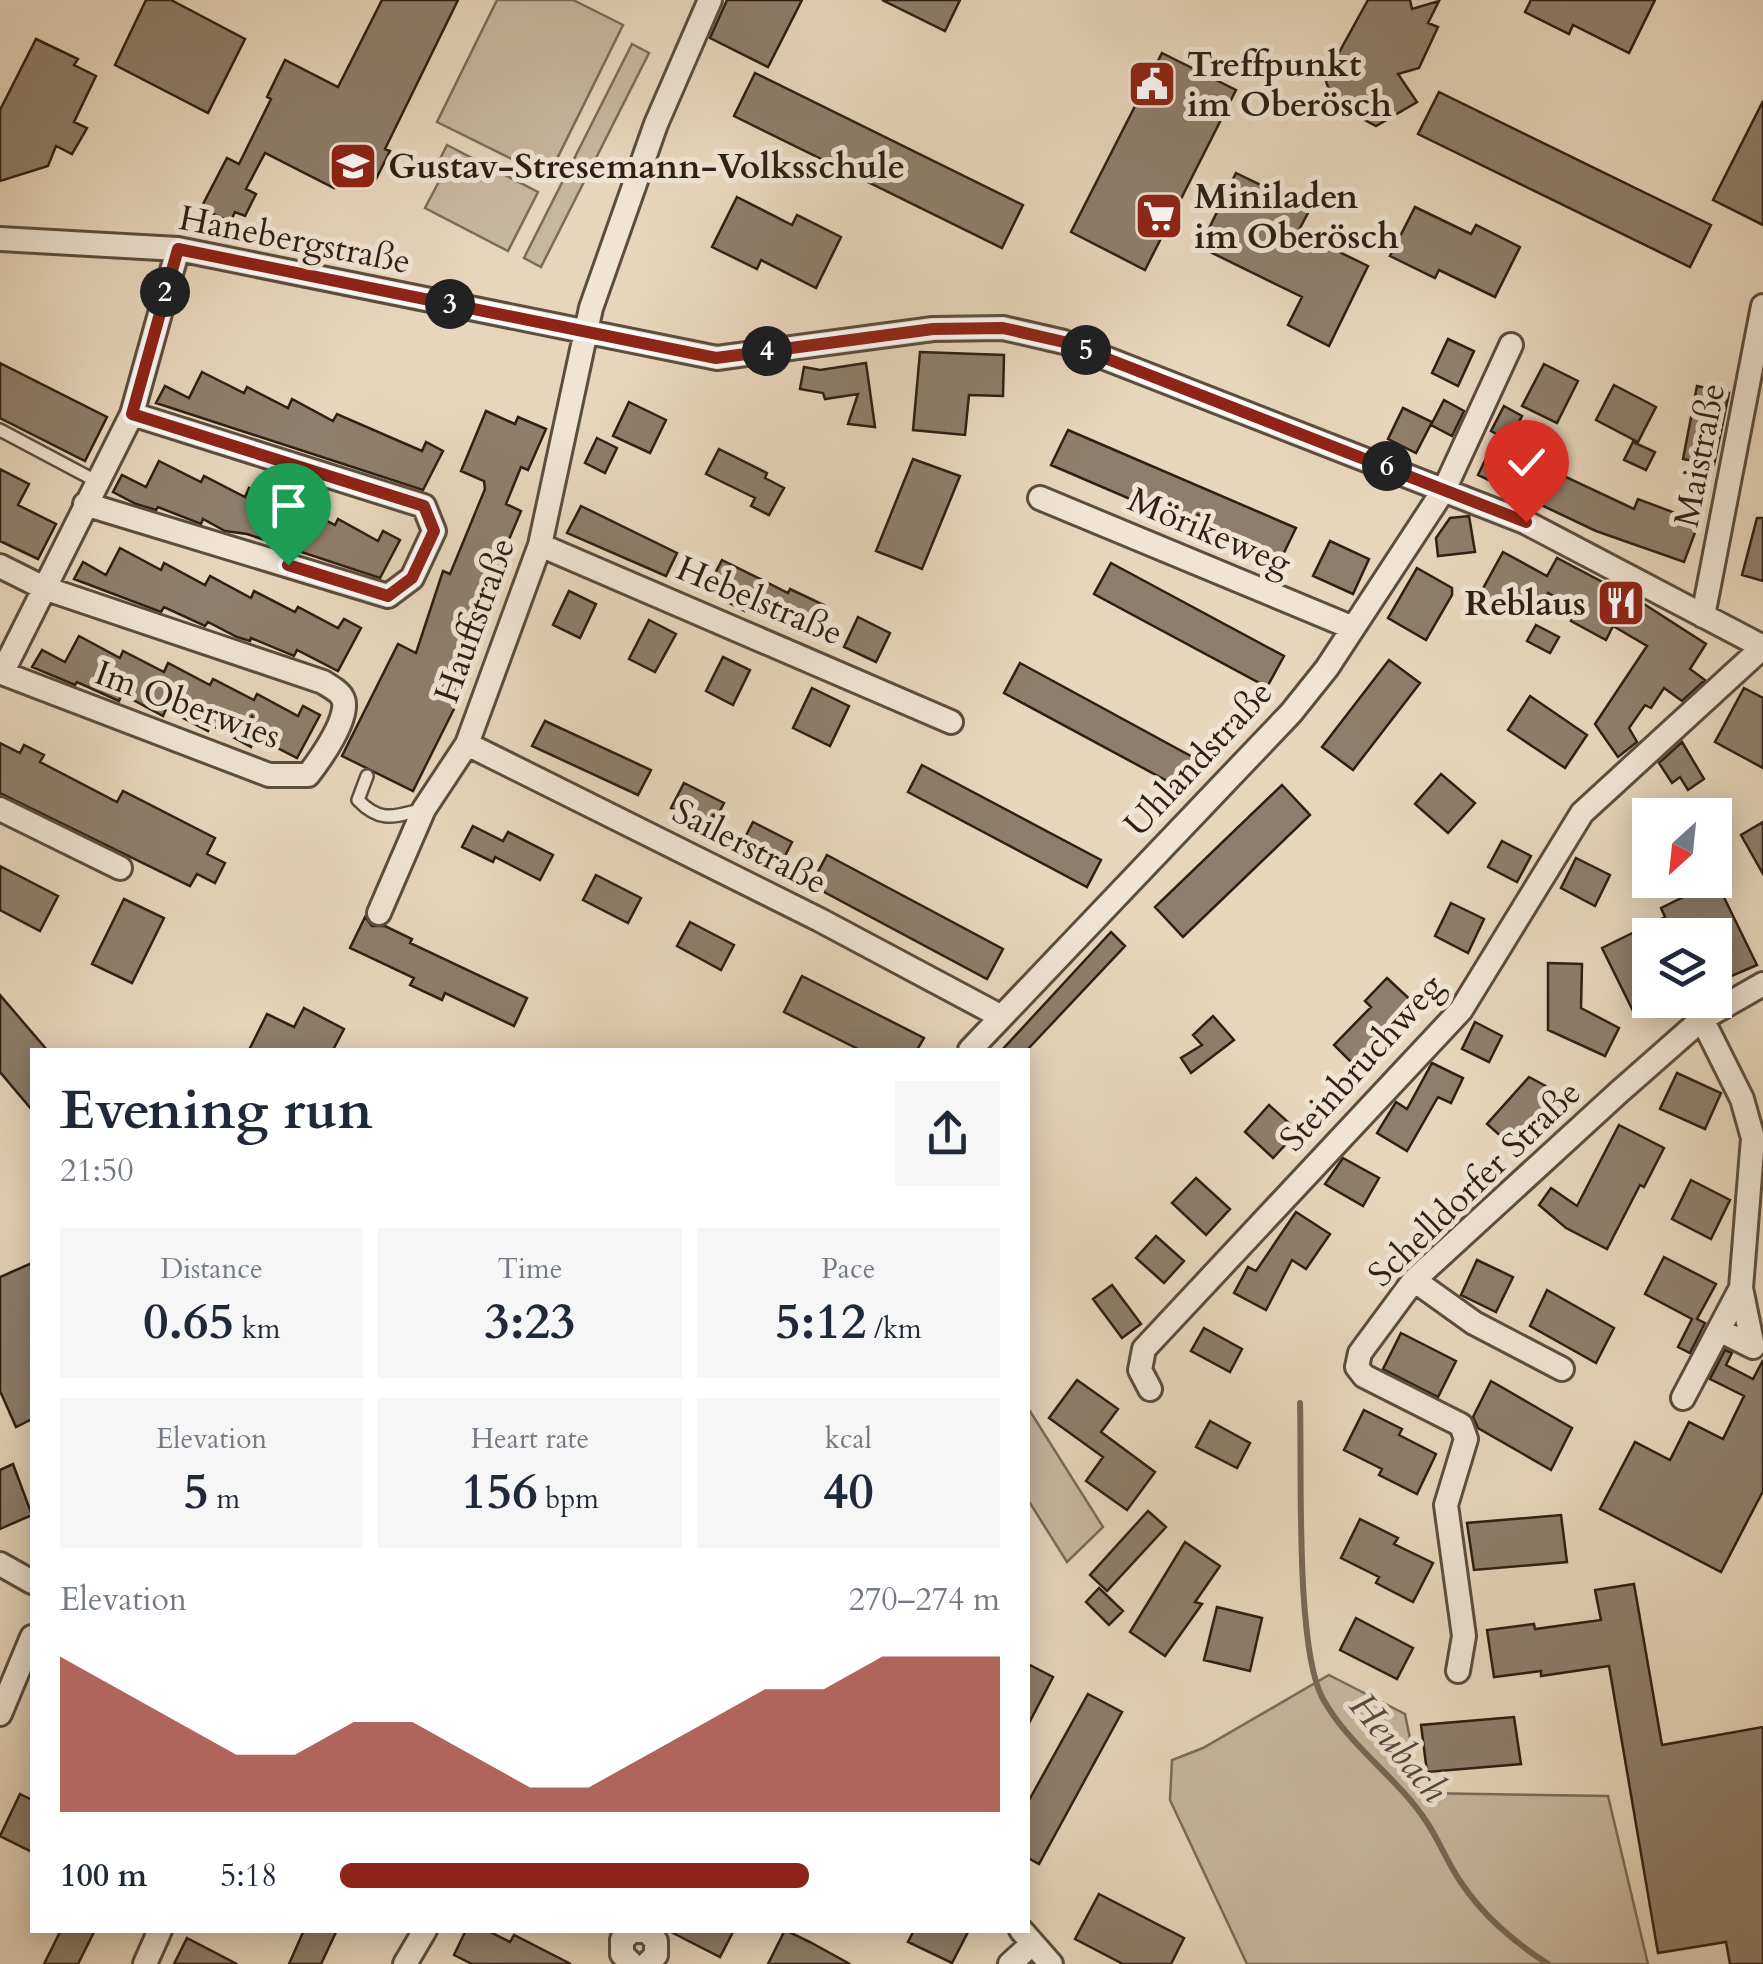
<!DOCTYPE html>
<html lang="en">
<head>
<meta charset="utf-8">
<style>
	:root { --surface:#fff; --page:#f6f6f7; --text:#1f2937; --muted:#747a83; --accent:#8f2418 }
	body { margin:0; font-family:Cardo,serif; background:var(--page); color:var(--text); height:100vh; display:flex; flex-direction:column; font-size:38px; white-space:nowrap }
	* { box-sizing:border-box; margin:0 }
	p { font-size:32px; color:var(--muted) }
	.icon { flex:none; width:55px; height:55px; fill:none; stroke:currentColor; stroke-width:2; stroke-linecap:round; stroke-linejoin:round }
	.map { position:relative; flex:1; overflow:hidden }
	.details { position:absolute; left:30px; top:1048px; width:1000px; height:885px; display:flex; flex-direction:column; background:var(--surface); border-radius:0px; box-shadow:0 5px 25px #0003 }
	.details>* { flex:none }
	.needle { width:65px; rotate:207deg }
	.tools { position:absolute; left:1632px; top:798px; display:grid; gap:20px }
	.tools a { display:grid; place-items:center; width:100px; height:100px; border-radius:0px; background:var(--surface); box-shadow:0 5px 25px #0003; font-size:50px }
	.pin { position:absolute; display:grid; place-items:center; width:85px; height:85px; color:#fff; margin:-102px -42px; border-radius:50% 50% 50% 0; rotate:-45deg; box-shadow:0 0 10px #0007 }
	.pin .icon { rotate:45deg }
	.km { position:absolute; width:50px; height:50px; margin:-25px; border-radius:50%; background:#222; color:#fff; font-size:28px; line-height:50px; text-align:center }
	.round { display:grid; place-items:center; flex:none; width:105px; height:105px; border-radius:0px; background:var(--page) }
	.headline { display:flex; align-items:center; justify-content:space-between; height:170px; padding:0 30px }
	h1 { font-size:55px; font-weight:700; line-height:75px }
	.figures { display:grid; grid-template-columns:repeat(3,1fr); gap:15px; height:170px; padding:10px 30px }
	.figures div { display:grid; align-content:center; border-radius:0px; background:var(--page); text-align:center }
	.figures b { font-size:50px; font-weight:700 }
	.figures small { font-size:28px; font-weight:400 }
	.figures p { font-size:28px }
	.chart { height:280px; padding:20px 30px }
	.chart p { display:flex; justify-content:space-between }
	.chart svg { width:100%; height:180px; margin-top:10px; fill:var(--accent); opacity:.7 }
	ul { padding:0 30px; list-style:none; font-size:32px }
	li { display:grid; grid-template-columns:160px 120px 1fr; align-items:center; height:75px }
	li i { height:25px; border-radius:12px; background:var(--accent) }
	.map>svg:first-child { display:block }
	.green { fill:#c8b79f; stroke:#7b6b5a; stroke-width:2.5 }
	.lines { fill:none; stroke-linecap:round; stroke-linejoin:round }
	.stream { stroke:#786857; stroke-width:6 }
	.building { fill:#8f7e6b; stroke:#2e1f14; stroke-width:2.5 }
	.service-casing { stroke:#5c4d3e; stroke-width:16 }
	.minor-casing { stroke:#5c4d3e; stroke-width:28 }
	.service { stroke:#f0e4d3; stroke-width:11 }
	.minor { stroke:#f0e4d3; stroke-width:22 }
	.route-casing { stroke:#fff; stroke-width:20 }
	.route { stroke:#8f2418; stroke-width:12 }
	.labels { text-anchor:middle; stroke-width:10; stroke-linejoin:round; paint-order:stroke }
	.poi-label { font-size:35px; font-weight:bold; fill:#2e1f14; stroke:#f0e4d3; text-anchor:start }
	.street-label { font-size:35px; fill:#2e1f14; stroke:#f0e4d3 }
	.water-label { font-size:38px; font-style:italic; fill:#59493b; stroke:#f0e4d3 }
</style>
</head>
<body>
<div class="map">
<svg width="1763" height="1964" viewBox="0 0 1763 1964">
	<rect width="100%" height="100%" fill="#e8d6bc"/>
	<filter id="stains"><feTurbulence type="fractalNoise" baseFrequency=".002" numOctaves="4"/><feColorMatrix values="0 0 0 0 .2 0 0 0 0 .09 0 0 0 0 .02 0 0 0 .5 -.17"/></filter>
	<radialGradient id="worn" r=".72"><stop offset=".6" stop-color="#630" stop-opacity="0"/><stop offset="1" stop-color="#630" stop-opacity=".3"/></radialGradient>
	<path class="green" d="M497,0h76l50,25 -75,152 -111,-55z
		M632,44l17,9 -108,214 -17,-9z
		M447,145l91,47 -30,59 -83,-43 19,-36 -8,-5z
		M1028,1408l75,119 -36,35 -39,-62z
		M1329,1675l76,39 16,79 187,3 40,168h-401l-77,-164 2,-40 31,-12z"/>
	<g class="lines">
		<path class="stream" d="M1300,1403c2,64 -5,246 23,296 26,47 73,77 103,122 13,19 21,41 34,60 23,35 53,60 88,83"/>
	</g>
	<path class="building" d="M146,0h25l74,39 -37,74 -93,-48z
		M382,0h76l-73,149 5,2 -14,28 -30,-15 -12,24 -69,-35 -19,36 10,5 -11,22 -10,-4 -5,10 -29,-14 26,-50 12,6 32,-65 -4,-2 18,-37 53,27z
		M727,0h75l-34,67 -58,-29z
		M882,0h78l-15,31z
		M1368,0h42l2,9 27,-8 -11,22 10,4 -19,41 -21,6 19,28 -41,24 -43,-23 -8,-25z
		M1531,0h124l-26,53 -56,-28 -4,9 -44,-22z
		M36,39l42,20 -4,6 22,11 -22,46 13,6 -15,26 -16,-8 -8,20 -48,15v-71z
		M1162,53l74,37 -91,180 -74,-38z
		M755,73l268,132 -21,43 -268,-132z
		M1439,92l272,133 -21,42 -272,-133z
		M1763,101v124l-50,-25z
		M1236,173l74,36 -12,23 70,34 -39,80 -41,-21 14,-28 -102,-50z
		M737,197l55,28 5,-10 44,22 -25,51 -55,-28 -4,9 -45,-22z
		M1415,207l56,27 5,-9 44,22 -25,50 -56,-27 -4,8 -45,-22z
		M1448,339l26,12 -16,35 -26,-13z
		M920,352l84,3 -1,41 -34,-1 -4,40 -52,-5z
		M0,363l107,54 -22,44 -85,-43z
		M866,363l9,64 -27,-3 10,-30 -33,5 -2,-6 -23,-4 4,-22 16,3z
		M1544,364l34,17 -21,42 -35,-17z
		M202,372l42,21 3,-6 41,21 4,-9 41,22 4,-7 85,37 4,-9 17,9 -20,39 -267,-87 9,-17 24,12z
		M1614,385l42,22 -18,35 -42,-22z
		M1697,386l32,7 -15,72 -31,-6z
		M1444,400l20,11 -12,25 -21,-11z
		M629,402l37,18 -16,33 -37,-17z
		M1504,406l18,10 -13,25 -18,-10z
		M1403,408l29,14 -16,31 -28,-14z
		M486,411l29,13 3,-7 28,12 -18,41 -7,-3 -15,37 15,7 -32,76 -27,89 7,3 -56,112 -71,-35 56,-112 18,9 27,-82 7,3 35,-85 -1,-8 -23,-10z
		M1068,430l228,98 -17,35 -228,-98z
		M597,438l20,10 -12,25 -20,-10z
		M1496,438l61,30 -2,4 79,37 4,-10 61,23 -15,40 -88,-31 -118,-56z
		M1633,442l22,10 -9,18 -22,-10z
		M719,449l48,24 -2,5 19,10 -15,27 -18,-9 4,-8 -49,-24z
		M913,459l47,17 -38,93 -46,-18z
		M159,461l42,21 3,-6 41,21 4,-9 41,22 4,-6 41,21 3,-6 40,22 5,-10 17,9 -20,38 -133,-44 -22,-3 -22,-12 -2,5 -43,-17 -2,3 -20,-6 -23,-12 9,-17 24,12z
		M0,469l29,15 -11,21 38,19 -18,35 -38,-18z
		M581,506l96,47 -11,23 -99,-43z
		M1469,516l6,36 -37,4 -2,-18 14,-20z
		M1757,518h6v63l-21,-6z
		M1330,541l39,18 -16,35 -40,-18z
		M120,548l41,22 3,-7 41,22 5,-9 41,22 3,-7 41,21 3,-5 40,21 6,-9 17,9 -23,43 -41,-21 -3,6 -43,-18 -1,3 -13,-4 -29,-15 -3,4 -41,-19 -3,5 -87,-33 9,-17 23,13z
		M1503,552l44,24 10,-18 87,46 62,40 -16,25 15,11 -23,21 -18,-13 -13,20 -6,-3 -16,23 8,14 -19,15 -23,-33 52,-78 -34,-20 -7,14 -35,-19 6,-12 -29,-16 -10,19 -30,-17 -11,20 -22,-12z
		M722,560l66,33 2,-4 34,16 -15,31 -61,-30 -3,5 -39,-20z
		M1111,563l173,93 -17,31 -173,-93z
		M1417,568l35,20v7l-26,45 -38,-22z
		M569,591l27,13 -16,34 -27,-13z
		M858,617l32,16 -14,29 -32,-15z
		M649,620l27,14 -21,38 -26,-13z
		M1536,625l23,12 -9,16 -23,-12z
		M79,636l41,22 3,-7 41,21 4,-9 42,22 3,-6 41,21 3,-6 41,22 5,-10 17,9 -23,43 -41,-21 -5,10 -40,-22 -3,6 -42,-22 -3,7 -41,-22 -3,7 -42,-19 -2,3 -43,-18 10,-17 23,12z
		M723,657l27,13 -17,35 -27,-14z
		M1389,660l31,23 -67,87 -31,-23z
		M1020,663l178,97 -16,29 -178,-96z
		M812,688l37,18 -19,40 -37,-18z
		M1744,688l19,10v70l-48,-26z
		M1530,696l57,39 -22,33 -57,-38z
		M545,721l106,49 -13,25 -106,-49z
		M1682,742l22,37 -16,11 -8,-13 -8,6 -13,-20z
		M0,743l20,10 4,-8 20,10 -4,7 77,40 6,-11 92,47 -8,16 18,9 -10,20 -18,-9 -7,12 -190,-93z
		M922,765l179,95 -14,27 -179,-95z
		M1441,774l34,29 -27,30 -33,-29z
		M684,783l40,20 -13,25 -40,-20z
		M1282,785l28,30 -127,122 -28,-30z
		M753,822l39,20 -13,26 -39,-21z
		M1763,822v52l-22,-39z
		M473,826l30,15 5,-9 45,23 -13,25 -45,-23 -2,5 -31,-15z
		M1502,841l29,15 -14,26 -29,-15z
		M827,855l176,94 -16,30 -176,-94z
		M1576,858l34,17 -15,31 -34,-18z
		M0,866l58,30 -18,35 -40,-21z
		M596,875l45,23 -13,25 -45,-23z
		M1716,881l41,84 -42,18v-48h-65v74l-15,6 -33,-67 63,-31 -4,-9z
		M124,899l40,19 -32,65 -40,-19z
		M1451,903l33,16 -16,34 -33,-17z
		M365,917l7,9h13l27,13 -2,4 117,55 -13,28 -69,-33 -3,7 -32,-15 4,-7 -64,-30z
		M690,922l44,23 -13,25 -44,-24z
		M1111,932l14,14 -98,104h-25z
		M1548,963l34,1 -1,44 38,20 -14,28 -57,-26z
		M802,976l122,62 -7,12h-57l-76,-38z
		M1387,978l29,27 -60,62 -22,-22 37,-38 -6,-6z
		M0,995l47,55h-15v60l-32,-38z
		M304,1008l40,21 -11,21h-84l18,-36 27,13z
		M1213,1016l21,24 -43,33 -10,-15 21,-13 -9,-10z
		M1475,1022l27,14 -13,26 -27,-13z
		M1432,1063l31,15 -12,25 -13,-6 -31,54 -30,-18 19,-31 11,7z
		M1677,1073l44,20 -16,36 -45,-20z
		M1529,1077l41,22 -49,55 -34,-30z
		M1269,1105l29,26 -25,27 -28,-26z
		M1619,1125l45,23 -20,39 -4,-2 -33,64 -41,-21 -27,-23 12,-17 26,18z
		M1343,1158l36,20 -16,28 -38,-22z
		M1196,1178l34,31 -24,26 -34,-32z
		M1691,1180l39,20 -19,39 -39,-20z
		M1296,1212l34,22 -24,35 -14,-9 -26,50 -32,-17 14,-26 8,4z
		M1156,1236l28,25 -20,22 -28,-25z
		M1664,1257l52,27 -19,35 8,4 -15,30 -12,-6 14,-28 -47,-25z
		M1477,1260l36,17 -17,35 -35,-17z
		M32,1263v156l-16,8 -16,-36v-114z
		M1112,1285l29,39 -19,14 -29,-39z
		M1547,1290l67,38 -18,35 -66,-37z
		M1204,1328l38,21 -12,23 -39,-21z
		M1401,1333l55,28 -18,36 -55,-28z
		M1725,1350l7,3 -6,12 27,14 10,-19v131l-42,81 -121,-63 35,-67 35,18 19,-38 34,17 21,-43 -34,-17z
		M1077,1380l41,29 -17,23 54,40 -28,38 -41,-29 17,-24 -54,-39z
		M1491,1381l81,47 -21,42 -73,-42 -5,-11z
		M1364,1410l38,19 -3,6 37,19 -19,40 -38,-19 3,-6 -38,-19z
		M1210,1421l40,22 -13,25 -41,-21z
		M13,1464l19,51 -32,14v-59z
		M1148,1511l18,16 -59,64 -17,-16z
		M1561,1515l6,47 -93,8 -7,-47z
		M1360,1519l38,19 -4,6 39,19 -20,39 -37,-19 3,-6 -38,-19z
		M1185,1542l35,24 -25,36 7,2 -37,52 -35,-24z
		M1634,1584l28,161 101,-18v237h-33l-4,-22 -68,11 -49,-287 -68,10v-5l-47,6 -7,-47 47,-6 1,5 66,-9 -6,-30z
		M1099,1588l24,23 -14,14 -23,-23z
		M1217,1607l45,11 -12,53 -46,-11z
		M1356,1618l57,30 -16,31 -57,-29z
		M1028,1664l25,13 -25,48z
		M1088,1694l34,18 -83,152 -11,-6v-56z
		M1514,1717l7,47 -94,8 -6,-47z
		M20,1794l12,6v52l-32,-16z
		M1099,1894l85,44 -13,26h-48l-48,-25z
		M61,1930h34l-17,34h-34z
		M304,1930h33l-16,34h-32z
		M466,1930h20l24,12 4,-7 57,29h-99l-18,-9z
		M667,1930h67l-14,27z
		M785,1930l25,12 40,22h-82z
		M914,1930h55l-17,33 -44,-21z
		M187,1938l50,26h-63z"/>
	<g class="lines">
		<g class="service-casing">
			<path id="service" d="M0,430l96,51
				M367,776l-9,24c23,24 37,16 66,9"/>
		</g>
		<g class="minor-casing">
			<path id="minor" d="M0,239l178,10 539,109 216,-29 70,-1 61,14 461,180 238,125
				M1040,498l313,130
				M85,504l303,92 24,-18 22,-47 -10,-25 -292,-92
				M540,545l411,177
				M0,566l44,22 279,94c6,4 16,9 19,15 11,17 -23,64 -34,78h-39l-267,-102 130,-259 46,-165
				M1703,616l60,-310
				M467,744l353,176 180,96
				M0,809l120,59
				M379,913l45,-104 43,-65 73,-199 51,-237 65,-184 54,-124
				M970,1050l321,-337 36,-45 118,-180 66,-143
				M1414,1280l60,43 88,46
				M1719,1330l34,17 -12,-59
				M1150,1389l-10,-19 4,-21 317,-339 121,-197 181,-166
				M1683,1398l58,-110 12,-150 -11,-39 -40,-80
				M0,1564l32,18
				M1458,1671l6,-35 -18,-131 20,-66 -5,-14 -97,-49 -7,-9 3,-14 54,-73 204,-187 84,-74 61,-35
				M0,1714l32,-77
				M1021,1930l30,34
				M145,1964l15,-34
				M405,1964l20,-34
				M632,1964l-10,-10v-14l10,-9h15l9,10v14l-9,9
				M1010,1964l22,-20"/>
		</g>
		<use href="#service" class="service"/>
		<use href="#minor" class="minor"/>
	</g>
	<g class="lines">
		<g class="route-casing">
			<path id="route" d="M288,565l100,31 24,-18 22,-47 -10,-25 -292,-92 46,-165 538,109 217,-29 70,-1 61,14 462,180"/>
		</g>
		<use href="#route" class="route"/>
	</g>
	<defs>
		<g id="civic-square" transform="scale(2.5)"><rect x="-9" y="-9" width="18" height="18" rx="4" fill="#8f2418" stroke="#f0e4d3"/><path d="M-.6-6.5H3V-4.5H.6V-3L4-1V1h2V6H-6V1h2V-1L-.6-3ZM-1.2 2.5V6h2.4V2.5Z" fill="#fff"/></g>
		<g id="school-square" transform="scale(2.5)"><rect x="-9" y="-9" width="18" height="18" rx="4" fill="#8f2418" stroke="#f0e4d3"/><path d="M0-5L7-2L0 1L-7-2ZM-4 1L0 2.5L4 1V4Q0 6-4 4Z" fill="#fff"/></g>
		<g id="supermarket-square" transform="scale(2.5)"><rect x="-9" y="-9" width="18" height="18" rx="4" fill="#8f2418" stroke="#f0e4d3"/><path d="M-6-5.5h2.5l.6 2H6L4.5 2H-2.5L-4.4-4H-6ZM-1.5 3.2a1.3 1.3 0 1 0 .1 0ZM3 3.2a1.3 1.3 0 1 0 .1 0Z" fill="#fff"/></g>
		<g id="restaurant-square" transform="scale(2.5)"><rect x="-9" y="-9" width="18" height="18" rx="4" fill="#8f2418" stroke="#f0e4d3"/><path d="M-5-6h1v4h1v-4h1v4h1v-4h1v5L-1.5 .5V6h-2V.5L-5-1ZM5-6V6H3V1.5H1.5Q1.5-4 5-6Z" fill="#fff"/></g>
	</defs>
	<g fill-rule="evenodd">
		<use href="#civic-square" x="1152" y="84"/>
		<use href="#school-square" x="353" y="166"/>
		<use href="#supermarket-square" x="1159" y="216"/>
		<use href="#restaurant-square" x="1621" y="603"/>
	</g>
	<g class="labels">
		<g class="poi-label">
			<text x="1187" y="76">Treffpunkt<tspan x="1187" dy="40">im Oberösch</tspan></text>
			<text x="388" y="178">Gustav-Stresemann-Volksschule</text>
			<text x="1194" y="208">Miniladen<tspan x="1194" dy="40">im Oberösch</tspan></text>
			<text x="1586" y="615" text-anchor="end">Reblaus</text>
		</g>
		<g class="street-label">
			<text transform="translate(295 239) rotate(11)" y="12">Hanebergstraße</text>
			<text transform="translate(1699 455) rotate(-79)" y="12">Maistraße</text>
			<text transform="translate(1210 531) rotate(23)" y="12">Mörikeweg</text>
			<text transform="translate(760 600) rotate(23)" y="12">Hebelstraße</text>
			<text transform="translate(474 620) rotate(-70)" y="12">Hauffstraße</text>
			<text transform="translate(188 704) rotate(20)" y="12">Im Oberwies</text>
			<text transform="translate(1198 758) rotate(-47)" y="12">Uhlandstraße</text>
			<text transform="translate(750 846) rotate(27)" y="12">Sailerstraße</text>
			<text transform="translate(1361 1062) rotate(-48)" y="12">Steinbruchweg</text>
			<text transform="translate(1474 1183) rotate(-44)" y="12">Schelldorfer Straße</text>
		</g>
		<g class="water-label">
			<text transform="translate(1399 1747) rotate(50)" y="13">Heubach</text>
		</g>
	</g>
	<rect width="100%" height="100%" filter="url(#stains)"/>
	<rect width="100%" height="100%" fill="url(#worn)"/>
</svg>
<div class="tools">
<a><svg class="needle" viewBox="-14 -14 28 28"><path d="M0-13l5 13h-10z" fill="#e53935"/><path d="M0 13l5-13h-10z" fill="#747a83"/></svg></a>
<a><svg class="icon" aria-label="layers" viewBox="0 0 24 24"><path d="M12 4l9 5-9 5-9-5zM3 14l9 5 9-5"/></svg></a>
</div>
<div class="pin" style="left:288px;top:565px;background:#1e9e55"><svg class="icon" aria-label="arrive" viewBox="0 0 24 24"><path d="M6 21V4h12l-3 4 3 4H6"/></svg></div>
<div class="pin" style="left:1526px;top:522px;background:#d93025"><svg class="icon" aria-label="check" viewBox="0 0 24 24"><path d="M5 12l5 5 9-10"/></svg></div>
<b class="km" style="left:165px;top:292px">2</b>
<b class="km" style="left:450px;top:304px">3</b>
<b class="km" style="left:767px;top:351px">4</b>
<b class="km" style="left:1086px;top:350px">5</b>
<b class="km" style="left:1387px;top:466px">6</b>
<section class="details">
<div class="headline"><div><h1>Evening run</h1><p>21:50</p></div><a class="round"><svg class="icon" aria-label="share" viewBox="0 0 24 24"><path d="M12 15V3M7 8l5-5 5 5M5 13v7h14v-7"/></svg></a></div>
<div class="figures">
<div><p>Distance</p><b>0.65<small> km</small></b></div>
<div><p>Time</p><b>3:23</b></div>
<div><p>Pace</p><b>5:12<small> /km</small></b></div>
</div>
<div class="figures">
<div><p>Elevation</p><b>5<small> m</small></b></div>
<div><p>Heart rate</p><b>156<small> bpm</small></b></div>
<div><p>kcal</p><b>40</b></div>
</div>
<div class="chart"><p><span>Elevation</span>270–274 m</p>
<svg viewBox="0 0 160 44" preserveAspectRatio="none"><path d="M0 44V6L10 14L20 22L30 30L40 30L50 22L60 22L70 30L80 38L90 38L100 30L110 22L120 14L130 14L140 6L150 6L160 6V44z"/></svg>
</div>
<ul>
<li><b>100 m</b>5:18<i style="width:71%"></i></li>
</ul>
</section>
</div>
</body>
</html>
